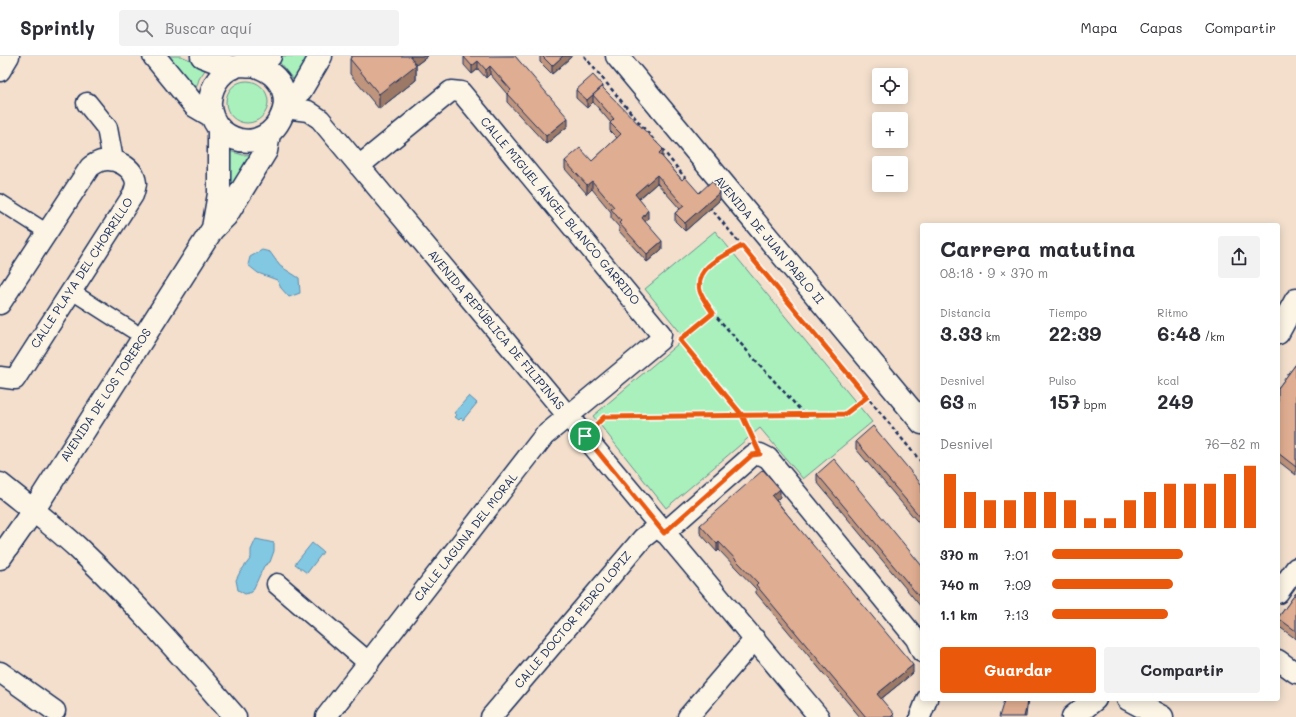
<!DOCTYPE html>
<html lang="es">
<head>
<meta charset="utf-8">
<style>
	:root { --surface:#fff; --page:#f2f2f3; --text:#2b2b33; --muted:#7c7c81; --line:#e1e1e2; --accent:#ea580c }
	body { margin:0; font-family:Mali,sans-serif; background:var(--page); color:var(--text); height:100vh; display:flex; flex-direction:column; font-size:15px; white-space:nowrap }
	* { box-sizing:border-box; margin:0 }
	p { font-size:13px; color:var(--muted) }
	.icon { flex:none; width:22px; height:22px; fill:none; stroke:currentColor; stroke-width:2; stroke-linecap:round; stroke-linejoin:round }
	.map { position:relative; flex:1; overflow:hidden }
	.details { position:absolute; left:920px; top:167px; width:360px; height:478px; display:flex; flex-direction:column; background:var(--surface); border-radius:4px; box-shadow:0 2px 10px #0003 }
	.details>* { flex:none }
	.fabs { position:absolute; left:872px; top:12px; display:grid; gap:8px }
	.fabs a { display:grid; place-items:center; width:36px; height:36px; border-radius:4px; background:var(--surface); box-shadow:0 2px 10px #0003; font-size:20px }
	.pin { position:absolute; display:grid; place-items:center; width:34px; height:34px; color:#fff; margin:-17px; border:2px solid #fff; border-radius:50%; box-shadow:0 1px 4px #0007 }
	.round { display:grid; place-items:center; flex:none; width:42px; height:42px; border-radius:4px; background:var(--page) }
	.summary { display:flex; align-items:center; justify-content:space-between; height:68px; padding:0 20px }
	h1 { font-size:22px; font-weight:700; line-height:30px }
	.stats { display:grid; grid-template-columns:repeat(3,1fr); gap:6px; height:68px; padding:4px 20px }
	.stats div { display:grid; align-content:center }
	.stats b { font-size:20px; font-weight:700 }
	.stats small { font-size:11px; font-weight:400 }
	.stats p { font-size:11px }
	.chart { height:112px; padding:8px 20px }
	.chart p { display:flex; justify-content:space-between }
	.chart svg { width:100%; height:72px; margin-top:4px; stroke:var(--accent); stroke-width:6 }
	.cta { display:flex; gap:8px; margin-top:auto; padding:8px 20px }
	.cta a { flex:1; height:46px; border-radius:4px; background:var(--accent); color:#fff; font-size:16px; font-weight:700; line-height:46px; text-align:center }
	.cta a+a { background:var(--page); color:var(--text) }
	ul { padding:0 20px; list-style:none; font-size:13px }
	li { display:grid; grid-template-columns:64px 48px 1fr; align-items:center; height:30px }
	li i { height:10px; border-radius:5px; background:var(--accent) }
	header { display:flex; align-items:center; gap:24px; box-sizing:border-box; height:56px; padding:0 20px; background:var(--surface); border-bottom:1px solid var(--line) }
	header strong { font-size:19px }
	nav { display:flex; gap:22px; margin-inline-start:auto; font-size:14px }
	.search { width:280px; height:36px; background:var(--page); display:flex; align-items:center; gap:10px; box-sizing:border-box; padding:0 14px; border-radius:4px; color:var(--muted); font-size:15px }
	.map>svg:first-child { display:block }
	.green { fill:#aaf0bc; stroke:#62908d }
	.water { fill:#82c8e3; stroke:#598bae }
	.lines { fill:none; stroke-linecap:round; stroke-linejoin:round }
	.pedestrian-casing { stroke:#1b2f5e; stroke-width:18 }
	.minor-casing { stroke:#1b2f5e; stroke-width:23 }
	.tertiary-casing { stroke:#1b2f5e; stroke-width:25 }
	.path { stroke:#1b2f5e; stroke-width:2.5; stroke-dasharray:4 3; stroke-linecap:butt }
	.pedestrian { stroke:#fcf5e5; stroke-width:15 }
	.minor { stroke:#fcf5e5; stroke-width:20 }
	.tertiary { stroke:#fcf5e5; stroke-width:22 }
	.wall { fill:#c0957d; stroke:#1b2f5e }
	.shaded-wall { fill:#9c7966; stroke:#1b2f5e }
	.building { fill:#dfad91; stroke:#1b2f5e }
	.route-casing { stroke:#fff; stroke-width:8 }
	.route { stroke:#ea580c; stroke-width:5 }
	.labels { text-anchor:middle; stroke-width:3; stroke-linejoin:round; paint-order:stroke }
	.street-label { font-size:12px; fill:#1b2f5e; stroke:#fcf5e5 }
</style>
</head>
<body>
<header>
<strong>Sprintly</strong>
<div class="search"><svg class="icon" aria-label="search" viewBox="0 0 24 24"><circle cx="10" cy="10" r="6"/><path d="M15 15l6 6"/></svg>Buscar aquí</div>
<nav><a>Mapa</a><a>Capas</a><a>Compartir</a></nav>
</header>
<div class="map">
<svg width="1296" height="661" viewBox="0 0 1296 661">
	<rect width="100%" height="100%" fill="#f3dfcc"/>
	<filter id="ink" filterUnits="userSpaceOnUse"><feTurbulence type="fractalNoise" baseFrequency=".025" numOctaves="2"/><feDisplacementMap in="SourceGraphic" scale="8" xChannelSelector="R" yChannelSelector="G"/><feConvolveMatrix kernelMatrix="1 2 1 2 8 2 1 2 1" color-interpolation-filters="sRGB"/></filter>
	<g filter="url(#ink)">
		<path class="green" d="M162,0h19l26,11 -8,12 -4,13z
			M282,0h30l-16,27 -20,-25z
			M226 46a21 21 0 1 1 42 0a21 21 0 1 1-42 0Z
			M229,95l14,4 13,-1 -27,43z
			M715,175l157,191 -69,57 -43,-51 -94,80 -73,-92 92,-78 -40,-49z"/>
		<path class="water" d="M262,194l8,2 10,14 19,12 1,15 -11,4 -8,-9 -4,-8 -19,-7 -10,-8 2,-8z
			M469,340l8,7 -14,17 -2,-2 -2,2 -4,-3 2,-2 -3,-2z
			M256,483l18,4v8l-4,11 -6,4 -12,26 -7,2 -7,-4 -2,-10 4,-8 11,-14v-8z
			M312,487l11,9 -16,21 -12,-9z"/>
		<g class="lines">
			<g class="pedestrian-casing">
				<path id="pedestrian" d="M0,146l47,30
					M71,235l61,39"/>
			</g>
			<g class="minor-casing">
				<path id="minor" d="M0,15l9,-15
					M87,47l20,25 6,32
					M285,52l23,3 12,8 499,598
					M0,248l90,-137c3,-2 7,-5 11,-6 14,-4 33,6 35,22 0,3 -2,9 -3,12l-118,184 -15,-2
					M664,477l89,-78 7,-1 8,4 148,181 6,13
					M277,528l92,79
					M1278,537l18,-25
					M1278,604l18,13
					M0,616l55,39
					M326,661l218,-281 116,-96 1,-6 -200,-242 -10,-1 -92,75
					M491,661l152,-179 15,-12
					M688,661l67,-78
					M920,661l7,-18"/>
			</g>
			<g class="tertiary-casing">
				<path id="tertiary" d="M154,0l41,50 17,10
					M202,0l31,12
					M617,0l305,367
					M253,9c66,20 16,104 -31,66 -8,-7 -13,-19 -12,-30 2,-18 13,-33 31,-36 4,0 9,1 13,0 5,-2 10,-6 16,-9
					M285,48l16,-14 20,-34
					M213,172l6,-34v-66
					M1278,277l18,-33
					M0,428c26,21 53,41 78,64 56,53 107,111 157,169
					M0,502l33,-47 179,-281 14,-14 40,-65 3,-17
					M1128,643l34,18
					M1073,661l22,-18"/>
			</g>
			<path class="path" d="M584,0l73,88
				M662,93l24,30
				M709,150l213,257
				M742,190l-32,19 -9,11 -1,15 13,22 91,101
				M679,283l63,76 10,22
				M680,284l33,-27
				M598,367l6,-6 241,-3 22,-17"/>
			<use href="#pedestrian" class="pedestrian"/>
			<use href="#minor" class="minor"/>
			<use href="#tertiary" class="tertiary"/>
		</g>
		<path class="wall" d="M352,0h76l-12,9v15l-37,29 -29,-35v-15z
			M515,0l53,70 -22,18 -39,-42v-8l-17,-20 -4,4 -8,-9 -6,5 -8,-9v-8z
			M540,0h31v1l-19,17 -12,-12z
			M603,32l79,92 17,13 21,7 -35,31 -10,-10v-8l5,-4 -23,-26 -18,16 9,19 -3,4 17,27 -15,13 -28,-31v-4l-8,-9v-6l-19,-23 -5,5 -22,-25v-8h27l25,-23 -7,-7v-8h1l-18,-21 -6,6 -11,-10v-8z
			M1296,308v111l-18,-14v-73z
			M856,385l66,44v42l-66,-78z
			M817,418l105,92v42l-105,-126z
			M780,441l-4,3 137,173 -32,26 13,18h-34l-104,-124v-4l-37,-39 -2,2 -17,-19v-8z
			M1296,537v46l-18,-13v-8z"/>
		<path class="shaded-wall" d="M410,0h18l-12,9v15l-37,29v-15z
			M563,0h8v1l-19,17v-8z
			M478,5v8l-6,5v-8z
			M490,10v8l-4,4v-8z
			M603,30v8l-10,1v7l-6,6v-8z
			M568,62v8l-22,18v-8z
			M663,93v8l-4,-4z
			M657,119v8l-22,19v-8z
			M592,125v8l-5,5v-9z
			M720,136v8l-35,31v-8z
			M648,154v8l-6,8v-8z
			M662,185v8l-15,13v-8z
			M780,433v8l-8,7v-8z
			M719,486v8l-2,2v-8z
			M913,609v8l-36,29v-8z
			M1027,643h1l-2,17v1h-2z"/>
		<path class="building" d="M352,0h58l6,9 -37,29 -29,-35z
			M466,0h49l53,62 -22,18 -39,-42 4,-4 -21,-24 -4,4 -8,-9 -6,5 -8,-9z
			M542,0h21l-11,10z
			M593,19l10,11 -16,14 -11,-10z
			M602,31l61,62 -4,4 23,27 3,-3 14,16 13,-12 8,11 -35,31 -10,-10 9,-7 -27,-31 -22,19 13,16 -6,8 20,23 -15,13 -28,-31 2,-2 -10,-12 3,-2 -22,-26 -5,4 -22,-24 15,-13 12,13 29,-27 -11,-11 4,-4 -21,-24z
			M1296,308v103l-18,-14v-65z
			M873,370l49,59v34l-66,-78z
			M834,403l88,107v34l-105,-126z
			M763,414l17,19 -8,7 141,169 -36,29 17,20 -3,3h-25l-110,-132 2,-2 -39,-41 -2,2 -17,-19z
			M1296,537v38l-18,-13z
			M1004,643h23l-1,9 -2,9h-25l4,-13z"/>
	</g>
	<g class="lines" filter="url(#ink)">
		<g class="route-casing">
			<path id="route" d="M585,380l79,97 88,-78 8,-1 -18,-39 -62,-75 33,-27c-4,-6 -11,-15 -13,-22 -6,-25 25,-35 42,-45l125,151 -22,17 -241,3 -19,19"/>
		</g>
		<use href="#route" class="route"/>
	</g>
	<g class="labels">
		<g class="street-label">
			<text transform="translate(560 155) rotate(50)" y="4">CALLE MIGUEL ÁNGEL BLANCO GARRIDO</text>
			<text transform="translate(769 184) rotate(50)" y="4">AVENIDA DE JUAN PABLO II</text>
			<text transform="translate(82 217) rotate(-57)" y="4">CALLE PLAYA DEL CHORRILLO</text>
			<text transform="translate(496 274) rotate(50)" y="4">AVENIDA REPÚBLICA DE FILIPINAS</text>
			<text transform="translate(106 339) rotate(-57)" y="4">AVENIDA DE LOS TOREROS</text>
			<text transform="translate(466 481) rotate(-52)" y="4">CALLE LAGUNA DEL MORAL</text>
			<text transform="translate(573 564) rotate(-50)" y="4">CALLE DOCTOR PEDRO LOPIZ</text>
		</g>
	</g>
</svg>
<div class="fabs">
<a><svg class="icon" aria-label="locate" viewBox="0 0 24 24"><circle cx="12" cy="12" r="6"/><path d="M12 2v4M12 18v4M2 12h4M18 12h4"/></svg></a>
<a>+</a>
<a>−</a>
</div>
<div class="pin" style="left:585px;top:380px;background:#1e9e55"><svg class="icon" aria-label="arrive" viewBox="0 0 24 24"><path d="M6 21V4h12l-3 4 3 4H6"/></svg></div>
<section class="details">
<div class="summary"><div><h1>Carrera matutina</h1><p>08:18 · 9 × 370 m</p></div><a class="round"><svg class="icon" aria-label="share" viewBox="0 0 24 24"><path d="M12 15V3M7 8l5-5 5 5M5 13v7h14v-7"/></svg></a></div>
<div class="stats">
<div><p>Distancia</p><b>3.33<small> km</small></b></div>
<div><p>Tiempo</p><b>22:39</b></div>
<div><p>Ritmo</p><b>6:48<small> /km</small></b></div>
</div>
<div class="stats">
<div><p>Desnivel</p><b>63<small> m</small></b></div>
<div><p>Pulso</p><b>157<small> bpm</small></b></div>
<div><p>kcal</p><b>249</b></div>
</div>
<div class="chart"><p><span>Desnivel</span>76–82 m</p>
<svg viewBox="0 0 160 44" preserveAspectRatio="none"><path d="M5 44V11M15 44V22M25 44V27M35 44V27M45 44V22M55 44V22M65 44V27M75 44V38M85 44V38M95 44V27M105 44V22M115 44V17M125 44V17M135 44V17M145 44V11M155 44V6"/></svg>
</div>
<ul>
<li><b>370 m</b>7:01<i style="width:63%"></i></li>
<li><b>740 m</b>7:09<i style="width:58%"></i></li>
<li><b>1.1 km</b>7:13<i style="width:56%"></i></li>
</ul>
<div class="cta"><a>Guardar</a><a>Compartir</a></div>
</section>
</div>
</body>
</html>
